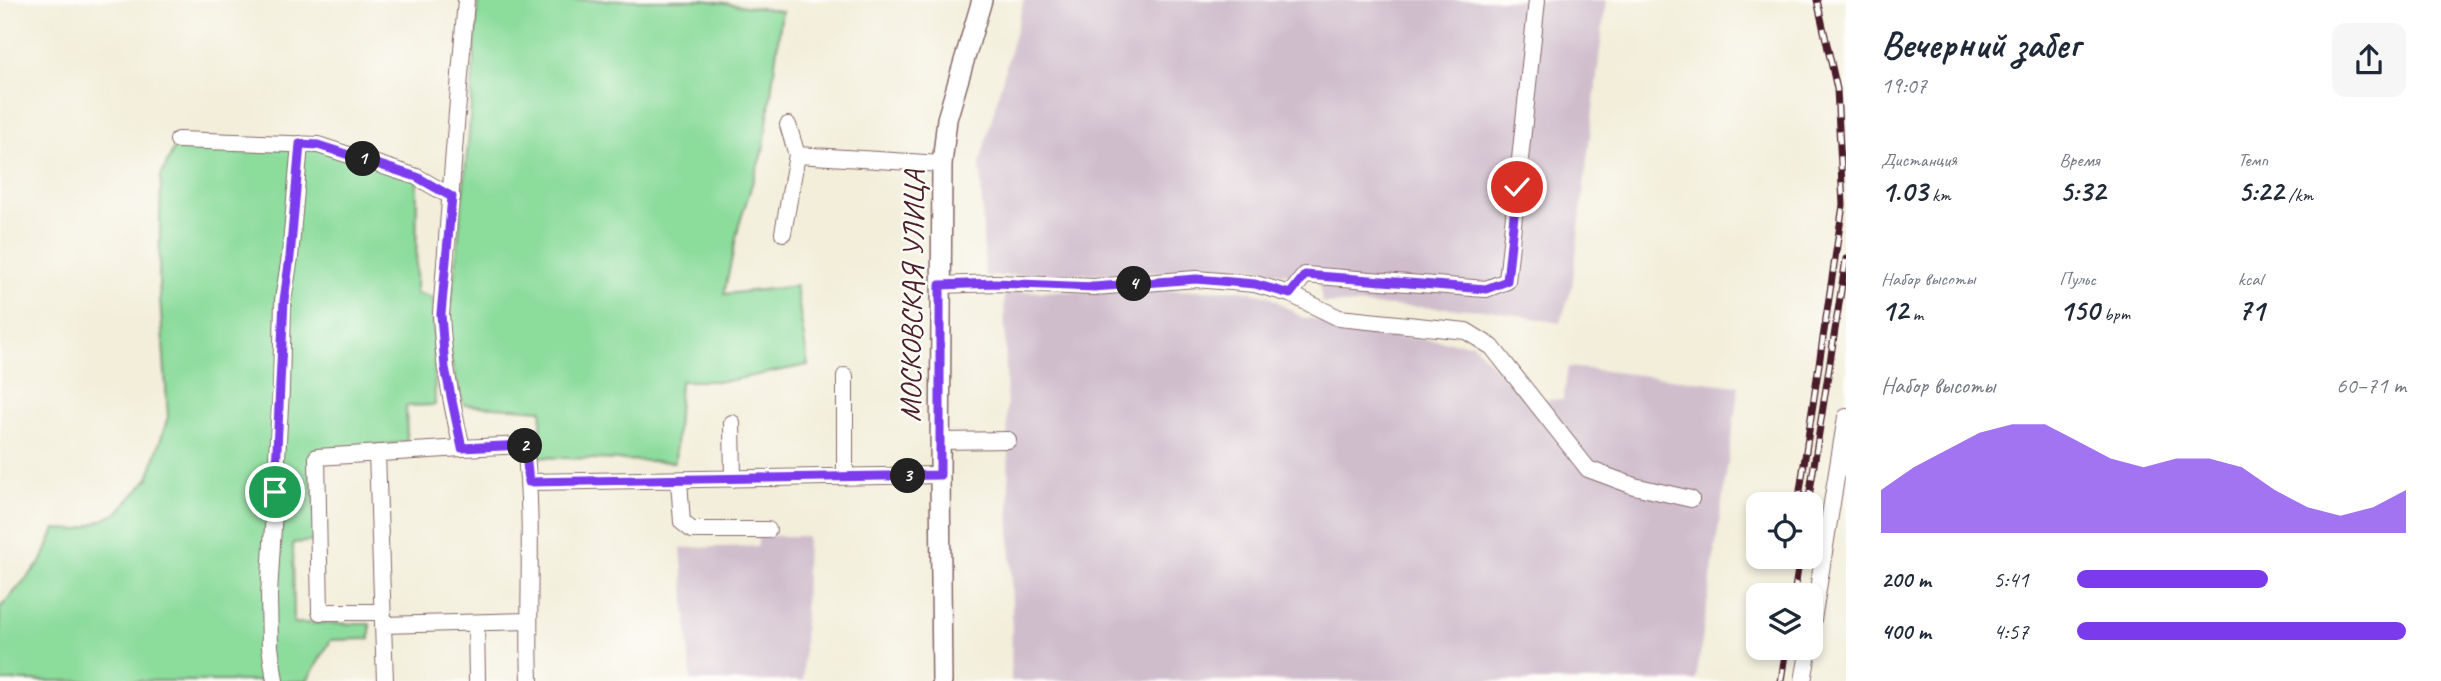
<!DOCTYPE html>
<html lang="ru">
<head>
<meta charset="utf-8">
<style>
	:root { --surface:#fff; --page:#f6f6f7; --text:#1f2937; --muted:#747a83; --accent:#7c3aed }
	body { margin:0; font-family:Caveat,sans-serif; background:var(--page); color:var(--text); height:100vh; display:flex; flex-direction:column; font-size:26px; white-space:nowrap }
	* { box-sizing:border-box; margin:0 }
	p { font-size:23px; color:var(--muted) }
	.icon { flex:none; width:38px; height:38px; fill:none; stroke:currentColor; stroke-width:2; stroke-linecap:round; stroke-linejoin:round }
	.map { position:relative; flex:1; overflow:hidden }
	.panel { display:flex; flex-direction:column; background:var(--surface); width:595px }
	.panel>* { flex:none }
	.tools { position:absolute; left:1746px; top:492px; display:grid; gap:14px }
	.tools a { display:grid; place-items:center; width:77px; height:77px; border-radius:14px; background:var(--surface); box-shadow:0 4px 10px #0003; font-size:35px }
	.pin { position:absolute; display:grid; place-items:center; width:60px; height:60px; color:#fff; margin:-30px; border:4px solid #fff; border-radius:50%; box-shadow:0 2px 7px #0007 }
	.km { position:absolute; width:35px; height:35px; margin:-18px; border-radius:50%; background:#222; color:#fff; font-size:19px; line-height:35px; text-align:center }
	.round { display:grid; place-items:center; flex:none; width:74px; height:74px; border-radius:14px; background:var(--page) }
	.head { display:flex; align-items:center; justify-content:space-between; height:119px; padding:0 35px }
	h1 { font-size:38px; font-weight:800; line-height:52px }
	.figures { display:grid; grid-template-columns:repeat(3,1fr); gap:10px; height:119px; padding:7px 35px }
	.figures div { display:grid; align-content:center }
	.figures b { font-size:30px; font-weight:800 }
	.figures small { font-size:19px; font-weight:400 }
	.figures p { font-size:19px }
	.chart { height:196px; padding:14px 35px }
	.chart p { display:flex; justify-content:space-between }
	.chart svg { width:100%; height:126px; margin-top:7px; fill:var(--accent); opacity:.7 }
	ul { padding:0 35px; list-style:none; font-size:23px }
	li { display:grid; grid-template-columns:112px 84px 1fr; align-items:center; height:52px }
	li i { height:18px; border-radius:9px; background:var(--accent) }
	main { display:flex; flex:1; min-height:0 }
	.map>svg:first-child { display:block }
	.industrial { fill:#d0bdcc }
	.green { fill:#8cdc9c; stroke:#6b7e64; stroke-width:2 }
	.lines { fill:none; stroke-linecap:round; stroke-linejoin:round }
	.minor-casing { stroke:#856768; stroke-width:18 }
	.major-casing { stroke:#856768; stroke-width:22 }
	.minor { stroke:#fff; stroke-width:16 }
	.major { stroke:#fff; stroke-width:19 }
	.rail-casing { stroke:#4a1f2b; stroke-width:7 }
	.rail { stroke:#fdfcf7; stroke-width:4.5; stroke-dasharray:13; stroke-linecap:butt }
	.route-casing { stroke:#fff; stroke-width:14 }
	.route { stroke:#7c3aed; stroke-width:9 }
	.labels { text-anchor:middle; stroke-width:5; stroke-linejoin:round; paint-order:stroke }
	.street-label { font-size:30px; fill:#4a1f2b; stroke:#fdfcf7 }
</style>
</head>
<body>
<main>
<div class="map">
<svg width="1846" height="681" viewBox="0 0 1846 681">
	<rect width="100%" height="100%" fill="#fdfcf7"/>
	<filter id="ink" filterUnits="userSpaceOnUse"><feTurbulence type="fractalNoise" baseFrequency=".0143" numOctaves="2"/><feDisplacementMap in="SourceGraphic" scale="14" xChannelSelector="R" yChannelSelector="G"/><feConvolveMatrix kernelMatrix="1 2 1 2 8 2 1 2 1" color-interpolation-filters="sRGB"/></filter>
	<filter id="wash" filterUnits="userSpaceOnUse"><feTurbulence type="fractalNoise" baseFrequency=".00686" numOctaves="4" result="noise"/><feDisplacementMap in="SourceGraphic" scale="28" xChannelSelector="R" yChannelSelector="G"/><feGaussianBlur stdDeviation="1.57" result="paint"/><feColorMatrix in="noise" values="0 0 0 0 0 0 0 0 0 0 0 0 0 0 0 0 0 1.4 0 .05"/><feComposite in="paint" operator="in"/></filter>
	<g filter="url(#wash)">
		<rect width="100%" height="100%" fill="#f2eeda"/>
		<path class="industrial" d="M1024,0h582l-34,288 -12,35 -70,-13 -168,-7 -3,-25 -59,-8 -275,6 -5,-114z
			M1242,290l25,5 34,22 54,9 8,8 110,10 51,55 39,1 5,-33 171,19 -43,295h-685l1,-72 -8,-317z
			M758,536h49l-4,145h-112l-10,-133 77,-2z"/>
		<path class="green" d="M478,0h226l78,11 -18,135 -25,79 -15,69 72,-8 12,79 -81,16h-47l-5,81 -136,-5 3,-47 -78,-5 -17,-56 22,-215z
			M178,140l140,5 99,32 -1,116 17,5 2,107 -29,1 1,36 -96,10 6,89 -24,2 1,80 76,1v15l-39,1 -24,41h-307v-73l42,-47 13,-32 24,1 37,-16 32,-35 20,-62 -9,-134 2,-107z"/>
	</g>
	<g filter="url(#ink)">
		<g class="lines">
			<g class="minor-casing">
				<path id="minor" d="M466,0l-25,314c2,46 10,89 21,134l63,-3c9,78 2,157 5,236
					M788,125l9,30 145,9
					M178,140l140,5 99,32 35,20
					M783,233l14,-78
					M940,285l56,-2 98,4 102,-8 59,5 35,10 15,-19 181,14 21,-8 30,-281
					M1290,294l49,24 127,13 26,16 96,122 46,17 57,13
					M845,376v101
					M732,423l1,56
					M940,441l68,-1
					M377,453l8,228
					M679,481l3,41 10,8h76
					M529,482l411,-7
					M383,612h-63l-3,-155 145,-9
					M476,623l1,58
					M383,625l145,-4
					M1811,632l35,-215
					M275,681l-5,-34 -1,-52 12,-205 2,-90 7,-43 10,-113
					M1803,681l6,-33"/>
			</g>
			<g class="major-casing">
				<path id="major" d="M942,681l-2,-206 2,-311 5,-45 35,-119"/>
			</g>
			<use href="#minor" class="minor"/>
			<use href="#major" class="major"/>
			<g class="rail-casing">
				<path id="rail" d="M1798,504l45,-299 -6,-116 -20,-89
					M1808,504l38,-245
					M1794,595l6,-39
					M1781,681l5,-33"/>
			</g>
			<use href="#rail" class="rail"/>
		</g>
	</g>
	<g class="lines" filter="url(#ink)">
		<g class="route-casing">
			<path id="route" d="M275,492l9,-192 6,-43 10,-113 18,1 99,32 35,20 -11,117 4,54 17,80 63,-3 4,37 411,-7v-190l56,-2 98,4 102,-8 59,5 35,10 15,-19 181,14 21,-8 10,-94"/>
		</g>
		<use href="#route" class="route"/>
	</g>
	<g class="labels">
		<g class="street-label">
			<text transform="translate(912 296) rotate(-89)" y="10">МОСКОВСКАЯ УЛИЦА</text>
		</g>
	</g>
</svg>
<div class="tools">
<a><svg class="icon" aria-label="locate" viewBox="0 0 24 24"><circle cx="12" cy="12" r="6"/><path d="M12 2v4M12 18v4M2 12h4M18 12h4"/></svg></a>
<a><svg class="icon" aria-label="layers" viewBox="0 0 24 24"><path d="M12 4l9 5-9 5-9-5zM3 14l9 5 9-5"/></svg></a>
</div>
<div class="pin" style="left:275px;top:492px;background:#1e9e55"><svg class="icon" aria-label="arrive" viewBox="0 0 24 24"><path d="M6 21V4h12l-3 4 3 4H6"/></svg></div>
<div class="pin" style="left:1517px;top:187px;background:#d93025"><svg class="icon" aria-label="check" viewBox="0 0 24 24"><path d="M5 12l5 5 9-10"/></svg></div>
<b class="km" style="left:363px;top:159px">1</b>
<b class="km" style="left:525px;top:446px">2</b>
<b class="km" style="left:908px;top:476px">3</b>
<b class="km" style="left:1134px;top:284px">4</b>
</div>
<section class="panel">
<div class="head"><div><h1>Вечерний забег</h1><p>19:07</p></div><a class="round"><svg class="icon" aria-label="share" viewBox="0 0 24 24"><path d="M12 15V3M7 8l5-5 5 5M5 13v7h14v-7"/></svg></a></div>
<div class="figures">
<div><p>Дистанция</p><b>1.03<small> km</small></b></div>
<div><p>Время</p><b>5:32</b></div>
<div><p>Темп</p><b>5:22<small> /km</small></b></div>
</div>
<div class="figures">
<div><p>Набор высоты</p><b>12<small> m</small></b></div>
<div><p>Пульс</p><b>150<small> bpm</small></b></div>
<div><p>kcal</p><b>71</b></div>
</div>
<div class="chart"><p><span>Набор высоты</span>60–71 m</p>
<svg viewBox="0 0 160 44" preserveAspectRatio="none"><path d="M0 44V29L10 21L20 15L30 9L40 6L50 6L60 12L70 18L80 21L90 18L100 18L110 21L120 29L130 35L140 38L150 35L160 29V44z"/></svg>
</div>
<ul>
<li><b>200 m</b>5:41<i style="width:58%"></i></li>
<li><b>400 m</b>4:57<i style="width:100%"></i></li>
</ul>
</section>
</main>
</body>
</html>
